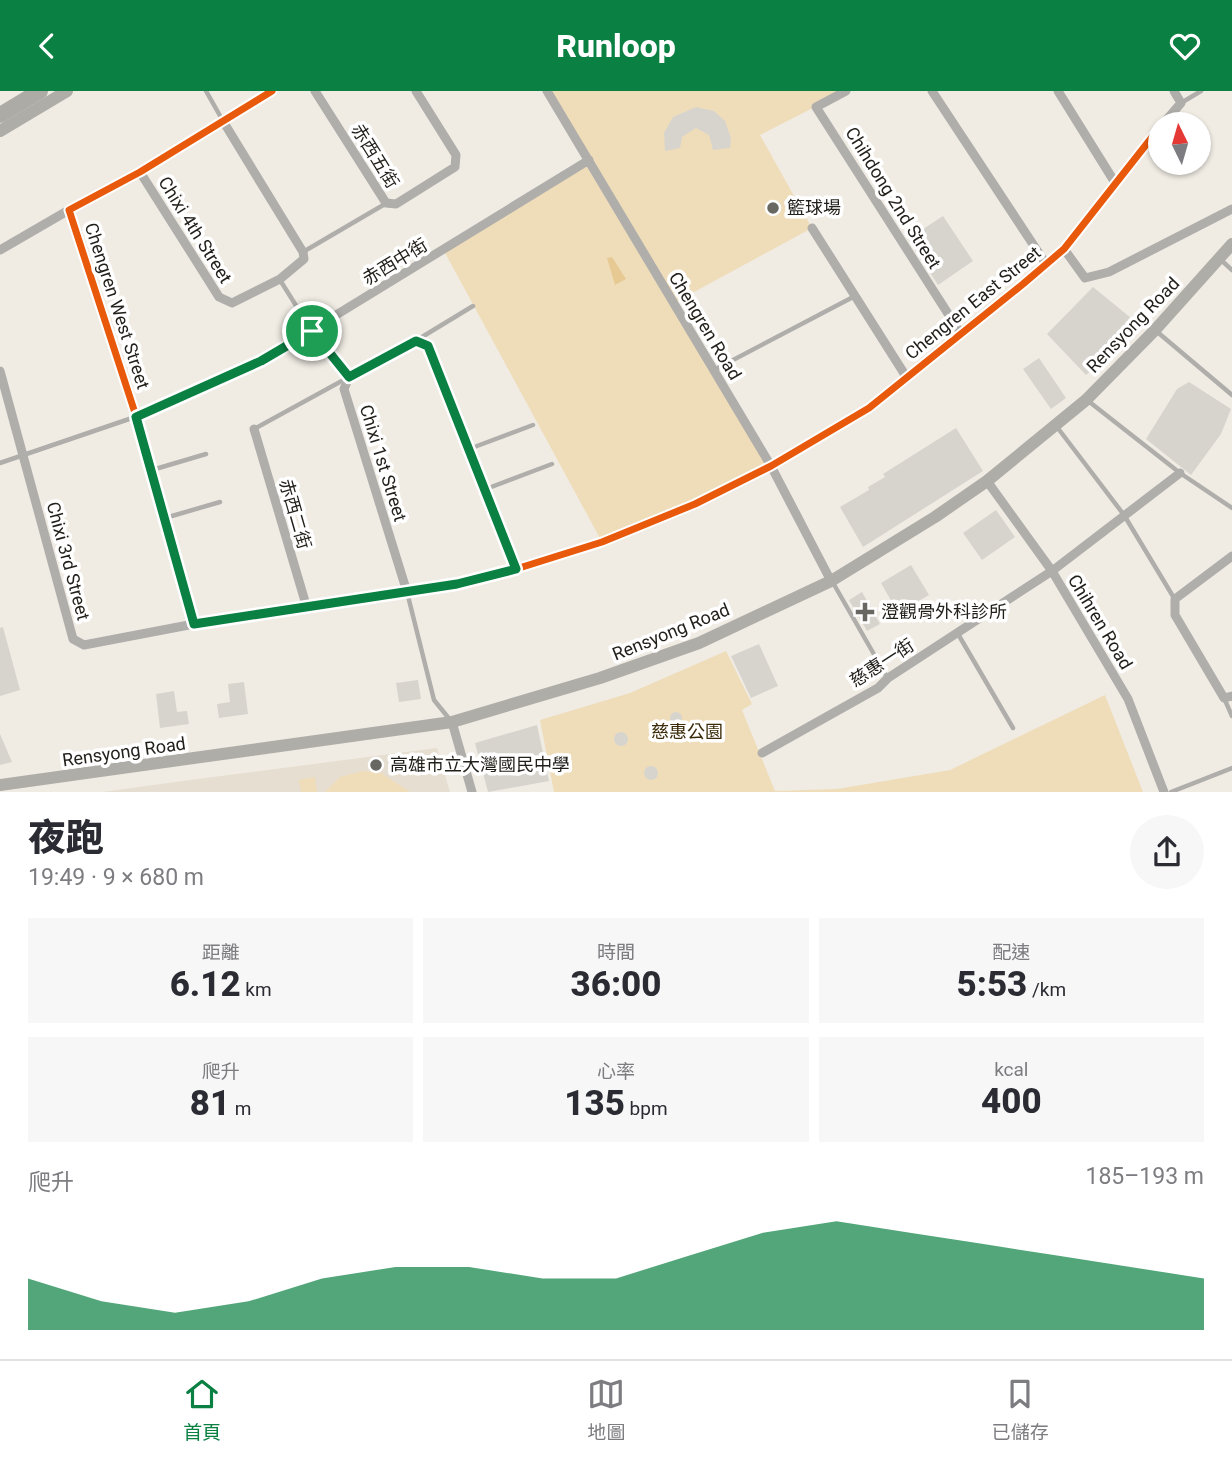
<!DOCTYPE html>
<html lang="zh-TW">
<head>
<meta charset="utf-8">
<style>
	:root { --surface:#fff; --page:#f7f7f7; --text:#2b2b33; --muted:#7c7c81; --line:#e1e1e2; --accent:#0b8043 }
	body { margin:0; font-family:Roboto,"Noto Sans TC",sans-serif; background:var(--page); color:var(--text); height:100vh; display:flex; flex-direction:column; font-size:26px; white-space:nowrap }
	* { box-sizing:border-box; margin:0 }
	p { font-size:23px; color:var(--muted) }
	.icon { flex:none; width:38px; height:38px; fill:none; stroke:currentColor; stroke-width:2; stroke-linecap:round; stroke-linejoin:round }
	.map { position:relative; height:701px; overflow:hidden }
	.drawer { display:flex; flex-direction:column; background:var(--surface); flex:1 }
	.drawer>* { flex:none }
	.needle { width:46px; rotate:355deg }
	.controls { position:absolute; left:1148px; top:21px; display:grid; gap:14px }
	.controls a { display:grid; place-items:center; width:63px; height:63px; border-radius:50%; background:var(--surface); box-shadow:0 2px 5px #0004; font-size:35px }
	.pin { position:absolute; display:grid; place-items:center; width:60px; height:60px; color:#fff; margin:-30px; border:4px solid #fff; border-radius:50%; box-shadow:0 2px 7px #0007 }
	.round { display:grid; place-items:center; flex:none; width:74px; height:74px; border-radius:37px; background:var(--page) }
	.summary { display:flex; align-items:center; justify-content:space-between; height:119px; padding:0 28px }
	h1 { font-size:38px; font-weight:800; line-height:52px }
	.metrics { display:grid; grid-template-columns:repeat(3,1fr); gap:10px; height:119px; padding:7px 28px }
	.metrics div { display:grid; align-content:center; border-radius:0px; background:var(--page); text-align:center }
	.metrics b { font-size:35px; font-weight:800 }
	.metrics small { font-size:19px; font-weight:400 }
	.metrics p { font-size:19px }
	.chart { height:196px; padding:14px 28px }
	.chart p { display:flex; justify-content:space-between }
	.chart svg { width:100%; height:126px; margin-top:7px; fill:var(--accent); opacity:.7 }
	header { display:flex; justify-content:space-between; align-items:center; height:91px; padding:0 28px; background:var(--accent); color:#fff; font-size:32px; font-weight:800 }
	.menu { display:flex; justify-content:space-around; align-items:center; height:98px; border-top:2px solid var(--line); background:var(--surface); font-size:19px; color:var(--muted) }
	.menu a { display:grid; justify-items:center; gap:4px }
	.menu .on { color:var(--accent) }
	.map>svg:first-child { display:block }
	.built { fill:#e6ded0 }
	.green { fill:#efddba }
	.water { fill:#e6c993 }
	.building { fill:#d7d4ce }
	.lines { fill:none; stroke-linecap:round; stroke-linejoin:round }
	.lane { stroke:#afaeab; stroke-width:4.5 }
	.street { stroke:#afaeab; stroke-width:9 }
	.secondary { stroke:#afada8; stroke-width:12 }
	.highway { stroke:#adaba6; stroke-width:16 }
	.cycleway-casing { stroke:#fff; stroke-width:11 }
	.cycleway { stroke:#e8590c; stroke-width:7 }
	.route-casing { stroke:#fff; stroke-width:14 }
	.route { stroke:#0b8043; stroke-width:9 }
	.poi-dot { fill:#696761; stroke:#fff; stroke-width:2.5 }
	.labels { text-anchor:middle; stroke-width:7; stroke-linejoin:round; paint-order:stroke }
	.street-label { font-size:18px; fill:#211f1a; stroke:#fff }
	.poi-label { font-size:18px; fill:#211f1a; stroke:#fff; text-anchor:start }
	.park-label { font-size:18px; fill:#3a2a08; stroke:#fff }
</style>
</head>
<body>
<header><svg class="icon" aria-label="back" viewBox="0 0 24 24"><path d="M15 5l-7 7 7 7"/></svg>Runloop<svg class="icon" aria-label="heart" viewBox="0 0 24 24"><path d="M12 20l-8-8c-3-5 5-10 8-4 3-6 11-1 8 4z"/></svg></header>
<div class="map">
<svg width="1232" height="701" viewBox="0 0 1232 701">
	<rect width="100%" height="100%" fill="#f0ece4"/>
	<path class="built" d="M437,657l13,44h-347l79,-11z"/>
	<path class="green" d="M547,0h299l-86,44 52,93 -138,75 97,163 -169,76 -158,-291 145,-91z
		M726,560l26,53 -10,6 33,81 62,-2 113,-19 155,-75 38,97h-589l-14,-72 90,-27z
		M363,680l18,2 29,19h-85l15,-15z
		M315,686l2,15h-16l-2,-12z"/>
	<path class="water" d="M612,166l14,22 -11,6 -8,-27z"/>
	<path class="building" d="M696,16l18,4 11,10 6,17 -1,10 -17,2 -4,-15 -13,-7 -14,9 -2,11 -15,3 -1,-18 9,-16z
		M943,125l30,45 -35,24 -30,-46z
		M1093,196l49,40 -56,48 -39,-41z
		M1039,267l27,40 -15,11 -28,-40z
		M1189,291l42,27 -10,25 -30,41 -45,-36 31,-50z
		M956,337l27,43 -120,76 -23,-40 29,-17 -1,-3 17,-10 -2,-3z
		M996,419l19,27 -33,23 -19,-27z
		M911,474l18,30 -31,18 -17,-30z
		M862,501l18,32 -13,7 -18,-31z
		M3,536l17,63 -20,6v-68z
		M759,553l19,42 -27,12 -20,-42z
		M418,589l3,19 -22,3 -3,-19z
		M244,591l4,32 -29,4 -2,-14 13,-2 -2,-18z
		M174,600l3,21 10,-1 2,13 -29,4 -4,-34z
		M670 627a6 6 0 1 1 12 0a6 6 0 1 1-12 0Z
		M537,634l12,56 -61,11 -13,-49z
		M614 648a7 7 0 1 1 14 0a7 7 0 1 1-14 0Z
		M0,643l12,28 -12,3z
		M644 682a7 7 0 1 1 14 0a7 7 0 1 1-14 0Z"/>
	<g class="lines">
		<path class="lane" d="M206,0l17,30
			M1181,12l20,-12
			M303,161l82,-48
			M1220,168l12,11
			M1155,239l77,65
			M417,249l56,-34
			M714,279l141,-74
			M1087,309l93,73 52,35
			M1057,336l67,88 50,83
			M254,338l95,-52 -37,-46 -32,-51
			M469,358l64,-24
			M0,372l135,-46
			M152,379l54,-16
			M486,398l66,-25
			M165,427l55,-16
			M832,490l55,96
			M407,501l27,108 17,21
			M958,543l55,94
			M1224,607l8,18
			M1171,701l61,-24"/>
		<path class="street" d="M272,0l-132,81 -71,38 67,206 58,208 263,-40 59,-15 86,-27 93,-38 76,-38 98,-58 154,-124 41,-35 96,-122
			M315,0l71,112 10,1 59,-37 1,-12 -40,-64
			M547,0l224,375 60,115
			M846,0l-30,16 145,227
			M932,0l114,173
			M1058,0l56,90
			M1163,33l18,-21 -7,-12
			M140,81l79,125 13,6 48,-24 24,-20 -1,-7 -80,-131
			M812,137l95,150
			M1064,158l21,29 24,-6 123,-63
			M0,159l69,-40
			M0,280l73,268 11,6 110,-21
			M136,325l125,-55 328,-201
			M254,338l53,179
			M987,390l65,90 76,128 36,93
			M1232,465l-57,43v16l49,83 8,-2
			M407,501l-63,-203 5,-12 67,-36 12,5 88,223
			M452,631l20,70
			M762,662l116,-65 10,-10 164,-107 128,-98"/>
		<path class="secondary" d="M0,40l67,-40
			M0,694l452,-63 148,-44 99,-35 132,-62 104,-64 52,-36 99,-81 69,-70 77,-86"/>
		<path class="highway" d="M0,24l40,-24"/>
		<g class="cycleway-casing">
			<path id="cycleway" d="M272,0l-132,81 -71,38 67,206 58,208 263,-40 59,-15 86,-27 93,-38 76,-38 98,-58 154,-124 41,-35 96,-122"/>
		</g>
		<use href="#cycleway" class="cycleway"/>
	</g>
	<g class="lines">
		<g class="route-casing">
			<path id="route" d="M312,240l37,46 67,-36 12,5 88,223 -59,15 -263,40 -58,-207 125,-56z"/>
		</g>
		<use href="#route" class="route"/>
	</g>
	<g class="poi-dot">
		<circle cx="773" cy="117" r="7"/>
		<path d="M861.5 510.5h7v7h7v7h-7v7h-7v-7h-7v-7h7z"/>
		<circle cx="376" cy="674" r="7"/>
	</g>
	<g class="labels">
		<g class="street-label">
			<text transform="translate(375 65) rotate(58)" y="6">赤西五街</text>
			<text transform="translate(893 107) rotate(58)" y="6">Chihdong 2nd Street</text>
			<text transform="translate(195 139) rotate(58)" y="6">Chixi 4th Street</text>
			<text transform="translate(395 171) rotate(-31)" y="6">赤西中街</text>
			<text transform="translate(973 212) rotate(-39)" y="6">Chengren East Street</text>
			<text transform="translate(117 215) rotate(72)" y="6">Chengren West Street</text>
			<text transform="translate(1133 234) rotate(-46)" y="6">Rensyong Road</text>
			<text transform="translate(705 235) rotate(59)" y="6">Chengren Road</text>
			<text transform="translate(383 372) rotate(73)" y="6">Chixi 1st Street</text>
			<text transform="translate(295 423) rotate(74)" y="6">赤西二街</text>
			<text transform="translate(68 470) rotate(75)" y="6">Chixi 3rd Street</text>
			<text transform="translate(1100 531) rotate(59)" y="6">Chihren Road</text>
			<text transform="translate(671 541) rotate(-22)" y="6">Rensyong Road</text>
			<text transform="translate(882 572) rotate(-33)" y="6">慈惠一街</text>
			<text transform="translate(124 661) rotate(-8)" y="6">Rensyong Road</text>
		</g>
		<g class="poi-label">
			<text x="787" y="123">籃球場</text>
			<text x="881" y="527">澄觀骨外科診所</text>
			<text x="390" y="680">高雄市立大灣國民中學</text>
		</g>
		<g class="park-label">
			<text x="687" y="647">慈惠公園</text>
		</g>
	</g>
</svg>
<div class="controls">
<a><svg class="needle" viewBox="-14 -14 28 28"><path d="M0-13l5 13h-10z" fill="#e53935"/><path d="M0 13l5-13h-10z" fill="#7c7c81"/></svg></a>
</div>
<div class="pin" style="left:312px;top:240px;background:#1e9e55"><svg class="icon" aria-label="arrive" viewBox="0 0 24 24"><path d="M6 21V4h12l-3 4 3 4H6"/></svg></div>
</div>
<section class="drawer">
<div class="summary"><div><h1>夜跑</h1><p>19:49 · 9 × 680 m</p></div><a class="round"><svg class="icon" aria-label="share" viewBox="0 0 24 24"><path d="M12 15V3M7 8l5-5 5 5M5 13v7h14v-7"/></svg></a></div>
<div class="metrics">
<div><p>距離</p><b>6.12<small> km</small></b></div>
<div><p>時間</p><b>36:00</b></div>
<div><p>配速</p><b>5:53<small> /km</small></b></div>
</div>
<div class="metrics">
<div><p>爬升</p><b>81<small> m</small></b></div>
<div><p>心率</p><b>135<small> bpm</small></b></div>
<div><p>kcal</p><b>400</b></div>
</div>
<div class="chart"><p><span>爬升</span>185–193 m</p>
<svg viewBox="0 0 160 44" preserveAspectRatio="none"><path d="M0 44V26L10 34L20 38L30 34L40 26L50 22L60 22L70 26L80 26L90 18L100 10L110 6L120 10L130 14L140 18L150 22L160 26V44z"/></svg>
</div>
</section>
<nav class="menu">
<a class="on"><svg class="icon" aria-label="home" viewBox="0 0 24 24"><path d="M3 11l9-7 9 7M6 9v11h12V9"/></svg>首頁</a>
<a><svg class="icon" aria-label="map" viewBox="0 0 24 24"><path d="M3 6l6-2 6 2 6-2v14l-6 2-6-2-6 2zM9 4v14M15 6v14"/></svg>地圖</a>
<a><svg class="icon" aria-label="saved" viewBox="0 0 24 24"><path d="M7 4h10v16l-5-4-5 4z"/></svg>已儲存</a>
</nav>
</body>
</html>
